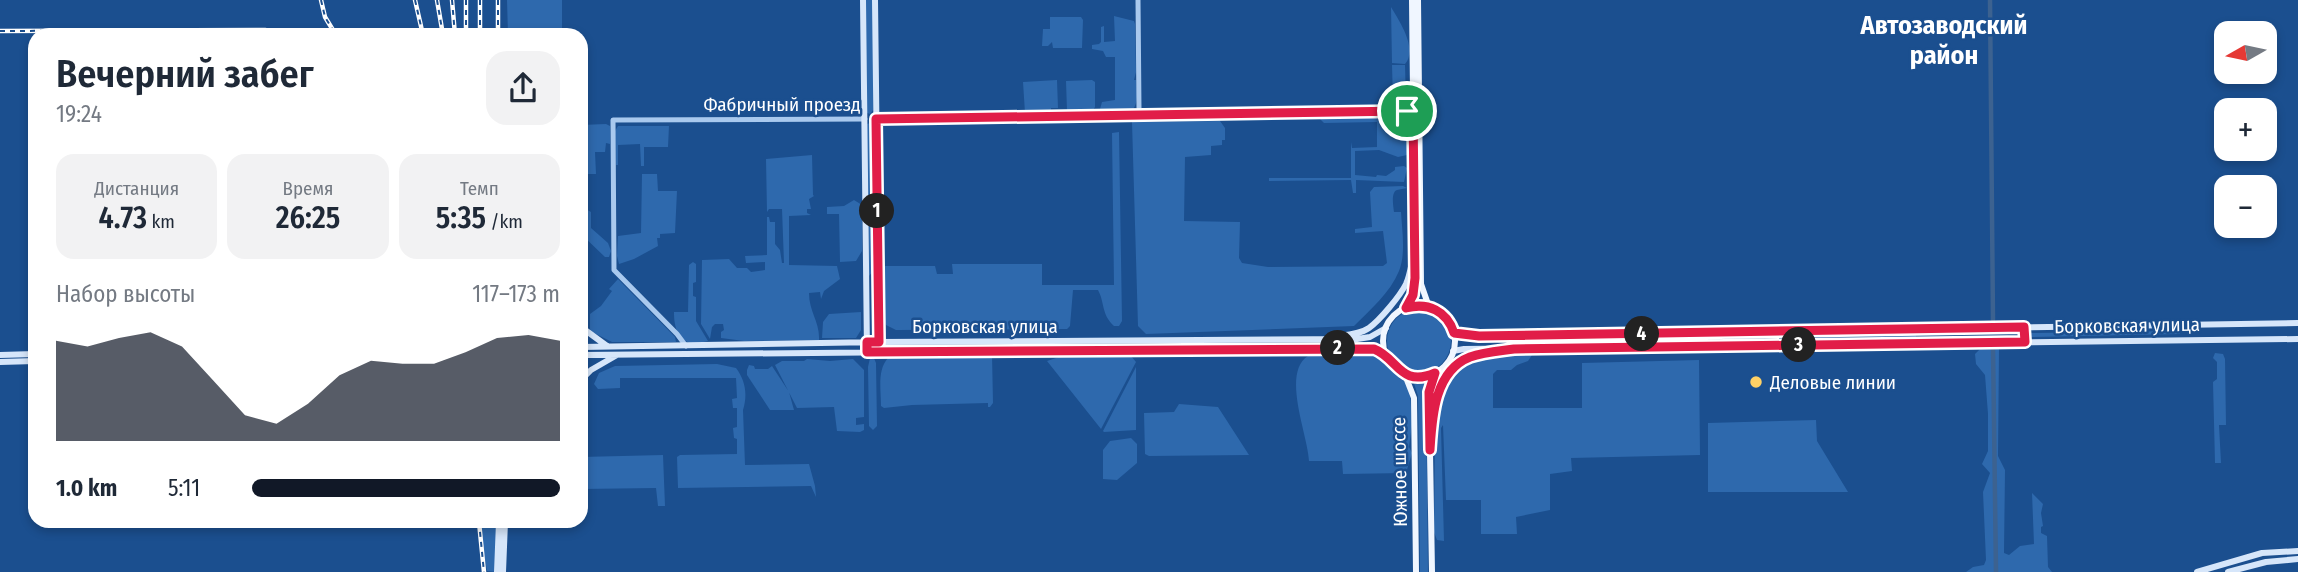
<!DOCTYPE html>
<html lang="ru">
<head>
<meta charset="utf-8">
<style>
	:root { --surface:#fff; --page:#f2f2f3; --text:#1f2937; --muted:#747a83; --accent:#111827 }
	body { margin:0; font-family:"Fira Sans Condensed",sans-serif; background:var(--page); color:var(--text); height:100vh; display:flex; flex-direction:column; font-size:26px; white-space:nowrap }
	* { box-sizing:border-box; margin:0 }
	p { font-size:23px; color:var(--muted) }
	.icon { flex:none; width:38px; height:38px; fill:none; stroke:currentColor; stroke-width:2; stroke-linecap:round; stroke-linejoin:round }
	.map { position:relative; flex:1; overflow:hidden }
	.drawer { position:absolute; left:28px; top:28px; width:560px; height:500px; display:flex; flex-direction:column; background:var(--surface); border-radius:21px; box-shadow:0 4px 10px #0003 }
	.drawer>* { flex:none }
	.needle { width:46px; rotate:261deg }
	.controls { position:absolute; left:2214px; top:21px; display:grid; gap:14px }
	.controls a { display:grid; place-items:center; width:63px; height:63px; border-radius:14px; background:var(--surface); box-shadow:0 4px 10px #0003; font-size:35px }
	.pin { position:absolute; display:grid; place-items:center; width:60px; height:60px; color:#fff; margin:-30px; border:4px solid #fff; border-radius:50%; box-shadow:0 2px 7px #0007 }
	.km { position:absolute; width:35px; height:35px; margin:-18px; border-radius:50%; background:#222; color:#fff; font-size:19px; line-height:35px; text-align:center }
	.round { display:grid; place-items:center; flex:none; width:74px; height:74px; border-radius:21px; background:var(--page) }
	.head { display:flex; align-items:center; justify-content:space-between; height:119px; padding:0 28px }
	h1 { font-size:38px; font-weight:600; line-height:52px }
	.metrics { display:grid; grid-template-columns:repeat(3,1fr); gap:10px; height:119px; padding:7px 28px }
	.metrics div { display:grid; align-content:center; border-radius:18px; background:var(--page); text-align:center }
	.metrics b { font-size:30px; font-weight:600 }
	.metrics small { font-size:19px; font-weight:400 }
	.metrics p { font-size:19px }
	.chart { height:196px; padding:14px 28px }
	.chart p { display:flex; justify-content:space-between }
	.chart svg { width:100%; height:126px; margin-top:7px; fill:var(--accent); opacity:.7 }
	ul { padding:0 28px; list-style:none; font-size:23px }
	li { display:grid; grid-template-columns:112px 84px 1fr; align-items:center; height:52px }
	li i { height:18px; border-radius:9px; background:var(--accent) }
	.map>svg:first-child { display:block }
	.green { fill:#2e69ad }
	.lines { fill:none; stroke-linecap:round; stroke-linejoin:round }
	.canal { stroke:#3c6290; stroke-width:4.5 }
	.tertiary { stroke:#a9c9ee; stroke-width:5 }
	.secondary { stroke:#d6e6fa; stroke-width:6 }
	.primary { stroke:#f0f6ff; stroke-width:6 }
	.rail-casing { stroke:#fff; stroke-width:4.5 }
	.rail { stroke:#1b4f8f; stroke-width:2; stroke-dasharray:5; stroke-linecap:butt }
	.route-casing { stroke:#fff; stroke-width:14 }
	.route { stroke:#e11d48; stroke-width:9 }
	.poi-dot { fill:#ffd166; stroke:#1b4f8f; stroke-width:2.5 }
	.labels { text-anchor:middle; stroke-width:5; stroke-linejoin:round; paint-order:stroke }
	.street-label { font-size:19px; fill:#fff; stroke:#1b4f8f }
	.poi-label { font-size:19px; fill:#fff; stroke:#1b4f8f; text-anchor:start }
	.district-label { font-size:26px; font-weight:bold; fill:#fff; stroke:#1b4f8f }
</style>
</head>
<body>
<div class="map">
<svg width="2298" height="572" viewBox="0 0 2298 572">
	<rect width="100%" height="100%" fill="#1b4f8f"/>
	<path class="green" d="M507,0h55v35h-54z
		M865,0h8v110l-3,4 -3,-1z
		M1391,7c9,15 27,42 14,57l-13,-1z
		M1114,16l20,5 1,3 1,48 -2,8h2c0,10 4,25 -6,32l-28,1 -2,-4 2,-7 13,-2v-43h-9l-3,-6 -11,-2v-4l7,-1 2,-2v-15l3,-1v16l11,-1z
		M1050,17h31l2,3 -1,28h-29l-1,-6 -4,4h-6l1,-17h7z
		M1392,65h13l1,36h-13z
		M1057,80l1,28h-7v4l-26,1 -2,-31z
		M1092,80l3,2v25l-4,6 -24,-2 -1,-30z
		M1376,115l31,3v37l-9,2 -19,-7 -24,1v24l21,2 1,-2 9,1 9,-6v-3l9,-1 3,2 -3,14 -48,-2v13h-3l-2,-13 -82,1v-3h82v-36l1,6 25,-1v-25l-53,1 -4,-4z
		M1220,121l5,7v12h-3v5l-11,1v9l-26,2 -1,64 56,1 -1,36 3,5 26,4 115,-1 4,-3 -4,-32 -28,2v-4l17,-2 -2,-35 4,-5 29,-1 4,2c-3,1 -7,1 -10,2 -6,2 -4,15 -3,22h7c1,18 5,42 -2,59 -9,22 -29,39 -45,55l-208,8 -8,-8 -6,-204z
		M870,123l4,2 1,144 -6,7 -2,-152z
		M606,124l4,2v18l-4,-1 -1,9h-10l1,22h-15v-49z
		M618,126h51l-1,21h-24v19h-3l-1,-22 -22,1v20h-2l-1,-34z
		M1119,132l3,189 -3,5h-5c-13,-12 -9,-23 -16,-36h-25l-3,36 -3,3 -171,1 -10,-5 -4,-8 -1,-45 4,-6h50l2,8h16l-1,-10h90v21h72l-2,-152z
		M812,155l1,40 1,1 -5,3 2,10h-4v4l4,2 -22,1v49l48,1 3,13 -16,12 -3,8 -1,-7 -11,1c0,19 11,29 10,47l-75,1 -23,-3v-6l3,-2 -1,-6h-8l-3,3 -2,12 -9,-15 1,-64 27,-1 8,9h10l4,4 14,-2v-8l-19,1 -1,-7 22,-1v-38h2l1,5h5v22l5,6 2,13h2l-2,-54h-13l-2,3 -1,-53z
		M642,174h15l1,17h19l-2,42 -15,1v4h-3l1,8 -24,13 -15,5 -2,-8 1,-20 23,-3z
		M854,200l8,5v46l-6,10 -16,1 -1,-48h-12v-7l17,-1z
		M581,206l10,6v16l17,15 3,8 -2,6h-4l-24,-23z
		M693,262l3,2v18l-3,1v13l3,1v24l12,20c-5,1 -14,3 -18,2 -14,-5 -16,-19 -16,-31h14l1,-47z
		M618,279l57,58 1,5h-64l-22,-11v-17l11,-8 11,-15 -3,-2z
		M1387 341a32 32 0 1 1 64 0a32 32 0 1 1-64 0Z
		M861,312v18l-5,8h-34l1,-16 6,-8z
		M2179,331l1,3 -151,3 -1,-2 1,-2z
		M1916,334v3l-205,2 2,-3z
		M1996,347l3,2 -1,107 7,14 -1,83 5,2 11,-9 14,-2 -2,-51 11,11 -2,9 2,13 -2,1v6l6,3 1,31 4,5h-86l7,-5 11,-2 2,-5 -3,-68 7,-19 -8,-9 6,-13v-37l-3,-39 -9,-11 -1,-10 5,-5z
		M1335,349l40,3 28,27 7,10 2,36 -3,22 3,6 -6,20 -63,1 -1,-13h-33c-1,-26 -28,-88 -1,-105 7,-4 19,-3 27,-4z
		M1531,352l1,3 -4,6 -11,4 -6,5h-14l-4,4v34h89v-45l117,-3 1,95 -129,3 1,13 -22,3v36l-34,7 1,17h-36v-34h-35l-3,-75 -2,3 3,113 -7,-1 -3,-8 1,-100 3,-34 4,-11 15,-17 19,-13z
		M2215,353l8,1 2,5 1,66h-7l2,38h-6l-2,-81 4,-3v-17l-4,-4z
		M992,354l1,49 -3,4h-2v-4l-76,2 -28,3 -3,-2c0,-16 -4,-36 7,-48z
		M873,356l3,7 1,63 -4,4 -4,-4 -1,-59 2,-9z
		M1131,356l5,6 -35,67 -54,-68 12,-4z
		M807,359l23,2 23,-2 11,11v47l-8,1v7l8,-1v6l-4,2 -23,-1 -3,-24 -37,1 -22,-43 7,-4h22z
		M717,364l19,4c9,12 12,26 7,42l2,55 64,-1 6,22 1,11 -5,-11 -133,2 -1,-31 3,-2 57,-1v-15l-3,-1 -1,-10 4,-1v-19h-4l-1,-9 5,-1 -1,-20h-116v10l-22,1 -4,-5 5,-11 16,-7z
		M749,365l5,1 1,3h13l4,-3 17,26 5,18h-24l-23,-35v-5z
		M1136,367v63l-32,2 -1,-1z
		M1413,380h15l-2,14 2,178h-8l-2,-176z
		M1179,404l39,3 31,48 -100,1 -4,-2 -1,-41 30,-1z
		M1816,420l1,21 31,51h-140v-69z
		M1131,438l6,6v19l-20,17 -14,-1v-29l7,-9z
		M663,455l2,51h-7l-2,-18 -75,1v-32z
		M481,522h16l-1,50 -9,-1 -6,-34z"/>
	<g class="lines">
		<path class="canal" d="M1990,0l3,320
			M1993,347l3,225"/>
		<path class="tertiary" d="M1138,0l1,108
			M876,119l537,-8
			M686,346l-9,-12 -63,-64 -1,-150 252,-1"/>
		<path class="secondary" d="M863,0l4,352
			M875,0l4,342
			M581,327l26,19
			M1454,333l25,3 64,-1 755,-12
			M1331,337c12,-2 28,-2 38,-9 11,-8 31,-32 37,-44 4,-9 5,-18 7,-27
			M581,347l298,-5 478,-3 13,-2 16,-9
			M1453,351l11,-2 834,-10
			M0,355l35,-1
			M581,355l780,-7 13,1 12,6
			M0,362l35,-1
			M581,380l10,-10 26,-15
			M1431,427c8,-47 16,-67 66,-75
			M497,572l2,-50
			M503,572l2,-50
			M2197,572l65,-19 36,-2
			M2228,572l38,-10 32,-3"/>
		<path class="primary" d="M1418,0l3,284 8,23
			M1383 341a36 36 0 1 1 72 0a36 36 0 1 1-72 0Z
			M1406,308l7,-13 2,-17 -3,-278
			M1405,375l9,23 2,174
			M1432,572l-3,-180 6,-19"/>
		<g class="rail-casing">
			<path id="rail" d="M321,0l4,17 11,18
				M415,0l8,35
				M437,0l6,35
				M452,0l3,35
				M466,0v35
				M480,0v35
				M498,0v35
				M0,31l265,-1 25,5
				M479,522l5,50"/>
		</g>
		<use href="#rail" class="rail"/>
	</g>
	<g class="lines">
		<g class="route-casing">
			<path id="route" d="M1407,111h6l2,167 -2,17 -7,13c22,-6 41,3 48,25l25,3 545,-9 1,15 -511,7c-14,2 -30,3 -44,8 -36,14 -38,61 -40,93l-1,-58 6,-19c-35,15 -37,-15 -61,-24l-507,3v-10h12l-3,-223z"/>
		</g>
		<use href="#route" class="route"/>
	</g>
	<circle class="poi-dot" cx="1756" cy="382" r="7"/>
	<g class="labels">
		<g class="street-label">
			<text x="782" y="111">Фабричный проезд</text>
			<text transform="translate(2127 325) rotate(-1)" y="7">Борковская улица</text>
			<text x="985" y="333">Борковская улица</text>
			<text transform="translate(1399 472) rotate(-91)" y="7">Южное шоссе</text>
		</g>
		<g class="poi-label">
			<text x="1770" y="389">Деловые линии</text>
		</g>
		<g class="district-label">
			<text x="1944" y="34">Автозаводский<tspan x="1944" dy="30">район</tspan></text>
		</g>
	</g>
</svg>
<div class="controls">
<a><svg class="needle" viewBox="-14 -14 28 28"><path d="M0-13l5 13h-10z" fill="#e53935"/><path d="M0 13l5-13h-10z" fill="#747a83"/></svg></a>
<a>+</a>
<a>−</a>
</div>
<div class="pin" style="left:1407px;top:111px;background:#1e9e55"><svg class="icon" aria-label="arrive" viewBox="0 0 24 24"><path d="M6 21V4h12l-3 4 3 4H6"/></svg></div>
<b class="km" style="left:877px;top:211px">1</b>
<b class="km" style="left:1338px;top:348px">2</b>
<b class="km" style="left:1799px;top:345px">3</b>
<b class="km" style="left:1642px;top:334px">4</b>
<section class="drawer">
<div class="head"><div><h1>Вечерний забег</h1><p>19:24</p></div><a class="round"><svg class="icon" aria-label="share" viewBox="0 0 24 24"><path d="M12 15V3M7 8l5-5 5 5M5 13v7h14v-7"/></svg></a></div>
<div class="metrics">
<div><p>Дистанция</p><b>4.73<small> km</small></b></div>
<div><p>Время</p><b>26:25</b></div>
<div><p>Темп</p><b>5:35<small> /km</small></b></div>
</div>
<div class="chart"><p><span>Набор высоты</span>117–173 m</p>
<svg viewBox="0 0 160 44" preserveAspectRatio="none"><path d="M0 44V9L10 11L20 8L30 6L40 11L50 23L60 35L70 38L80 31L90 21L100 16L110 17L120 17L130 13L140 8L150 7L160 9V44z"/></svg>
</div>
<ul>
<li><b>1.0 km</b>5:11<i style="width:100%"></i></li>
</ul>
</section>
</div>
</body>
</html>
